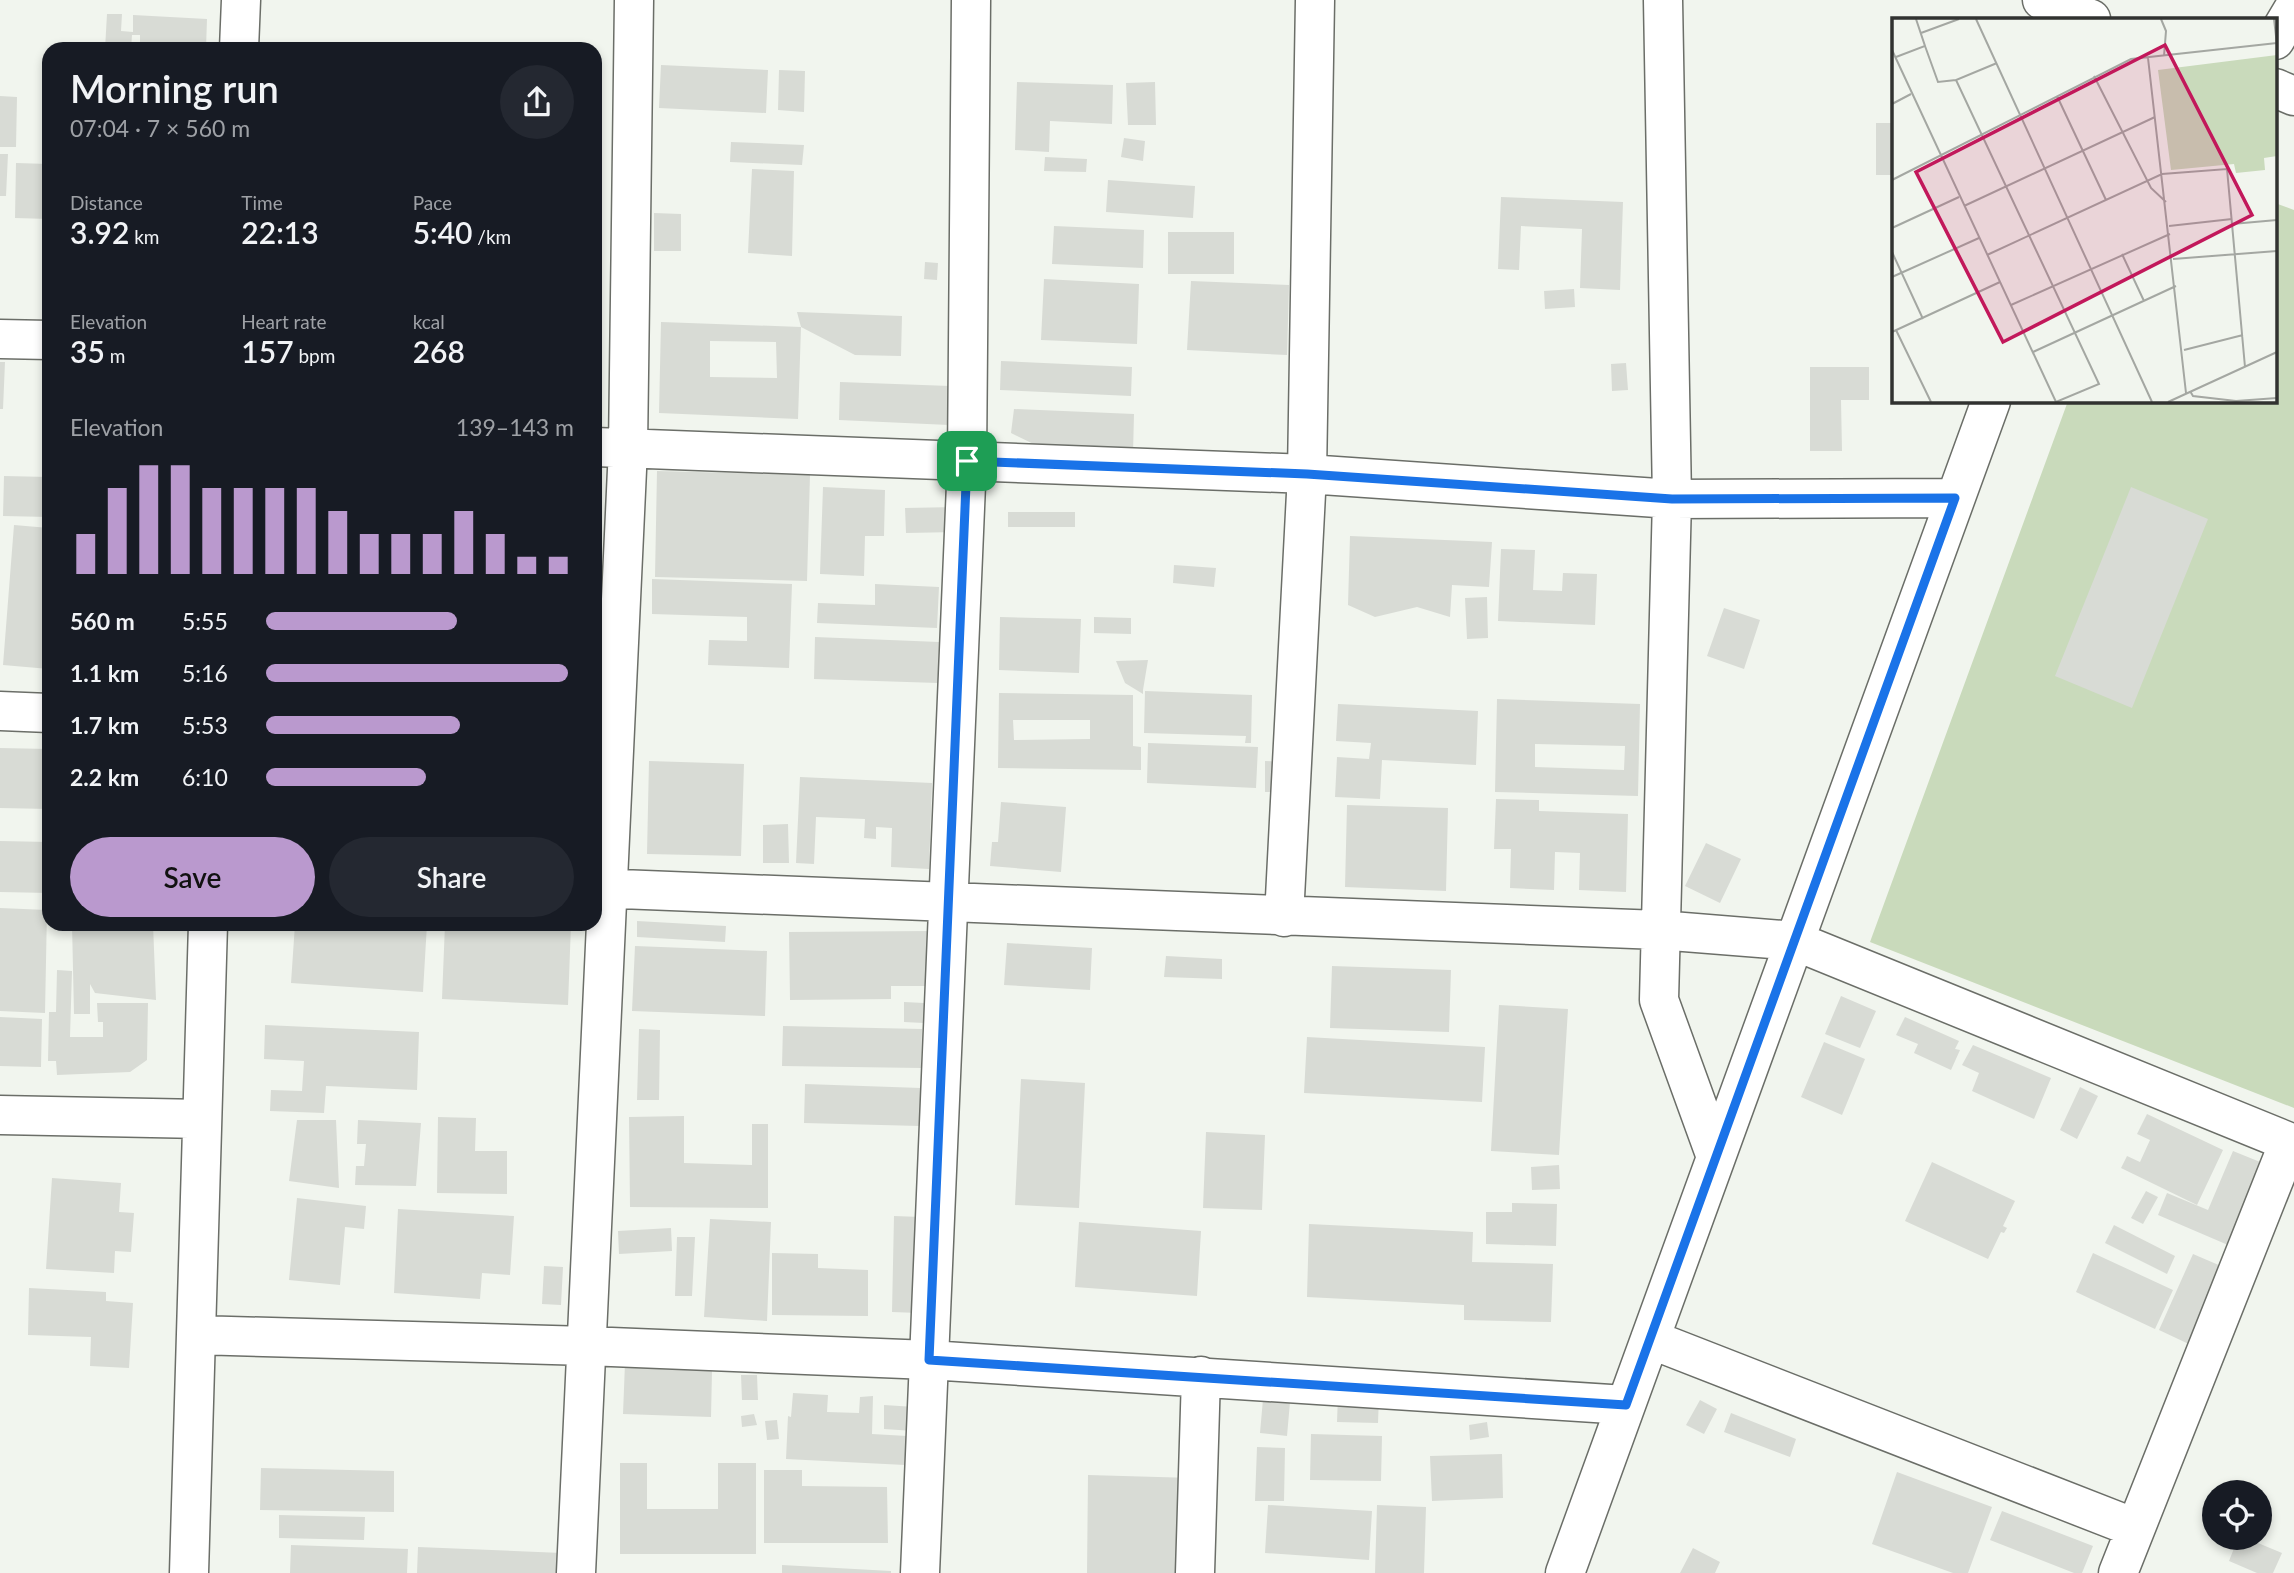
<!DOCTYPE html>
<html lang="en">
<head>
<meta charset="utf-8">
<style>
	:root { --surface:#171b24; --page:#242831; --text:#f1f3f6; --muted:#9ea1a6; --accent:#ba99ce }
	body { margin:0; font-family:Lato,sans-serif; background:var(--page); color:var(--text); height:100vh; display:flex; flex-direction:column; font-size:26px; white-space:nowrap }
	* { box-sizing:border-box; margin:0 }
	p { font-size:23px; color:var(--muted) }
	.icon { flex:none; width:38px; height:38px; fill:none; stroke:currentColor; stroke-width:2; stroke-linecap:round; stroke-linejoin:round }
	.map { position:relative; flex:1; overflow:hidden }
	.drawer { position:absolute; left:42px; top:42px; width:560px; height:889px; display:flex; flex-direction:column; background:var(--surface); border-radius:21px; box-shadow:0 4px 10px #0003 }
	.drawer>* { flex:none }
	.controls { position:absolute; left:2202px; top:1480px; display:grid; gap:14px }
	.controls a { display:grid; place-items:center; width:70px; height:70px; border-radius:50%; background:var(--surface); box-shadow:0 4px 10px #0003; font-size:35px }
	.pin { position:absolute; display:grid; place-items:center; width:60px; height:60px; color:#fff; margin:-30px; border-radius:14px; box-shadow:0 4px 10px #0006 }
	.round { display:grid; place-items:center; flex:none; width:74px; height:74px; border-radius:37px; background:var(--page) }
	.headline { display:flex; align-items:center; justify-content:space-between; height:119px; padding:0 28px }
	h1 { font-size:38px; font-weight:600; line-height:52px }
	.metrics { display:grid; grid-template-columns:repeat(3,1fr); gap:10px; height:119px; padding:7px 28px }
	.metrics div { display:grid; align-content:center }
	.metrics b { font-size:30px; font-weight:600 }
	.metrics small { font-size:19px; font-weight:400 }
	.metrics p { font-size:19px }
	.chart { height:196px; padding:14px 28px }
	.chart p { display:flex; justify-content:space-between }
	.chart svg { width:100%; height:126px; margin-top:7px; stroke:var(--accent); stroke-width:6 }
	.cta { display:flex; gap:14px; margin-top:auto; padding:14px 28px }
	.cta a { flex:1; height:80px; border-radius:42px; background:var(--accent); color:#111; font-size:28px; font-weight:600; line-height:80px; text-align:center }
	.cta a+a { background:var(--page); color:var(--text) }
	ul { padding:0 28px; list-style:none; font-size:23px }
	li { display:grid; grid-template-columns:112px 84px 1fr; align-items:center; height:52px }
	li i { height:18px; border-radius:9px; background:var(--accent) }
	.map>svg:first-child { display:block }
	.green { fill:#c9dabb }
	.building { fill:#d8dbd5; fill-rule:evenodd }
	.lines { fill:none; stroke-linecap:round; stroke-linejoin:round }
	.minor-casing { stroke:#6b6e68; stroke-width:41 }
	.minor { stroke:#fff; stroke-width:38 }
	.route-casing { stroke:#fff; stroke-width:14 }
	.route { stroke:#1a73e8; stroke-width:9 }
	.inset-road { fill:none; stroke:#a4a7a2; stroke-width:2 }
	.view { fill:#c2185b; fill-opacity:0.15; stroke:#c2185b; stroke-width:3.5 }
	.inset-edge { fill:none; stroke:#313230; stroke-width:3.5 }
</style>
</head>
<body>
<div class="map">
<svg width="2294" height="1573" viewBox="0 0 2294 1573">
	<rect width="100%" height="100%" fill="#f1f5ee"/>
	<path class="green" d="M2275,203l19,7v898l-424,-166 198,-541h207z"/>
	<path class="building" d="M107,14h15l-1,17 12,1v-17l74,4 -1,30h-66v-14h-8l-1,14h-26z
		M661,65l107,5 -2,43 -107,-5z
		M779,70l26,1 -1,41 -26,-2z
		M1017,82l96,3 -1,39 -62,-3 -1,31 -34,-2z
		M1155,82l1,43h-28l-2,-42z
		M0,96l17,1 -1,50h-16z
		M1876,123h17v52h-17z
		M1124,138l21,3 -2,20 -22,-4z
		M731,142l73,3 -2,20 -72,-3z
		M0,154h8l-2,42h-6z
		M1045,157l42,2 -1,13 -42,-1z
		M16,163l33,1v55l-34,-1z
		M752,169l42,2 -2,85 -44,-3z
		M1108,180l87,6 -2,32 -87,-6z
		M1501,197l122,5 -3,88 -40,-2 2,-59 -61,-3 -2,44 -21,-1z
		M654,213l27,1v37h-27z
		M1054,226l90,4 -1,38 -91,-4z
		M1168,232h66v42h-66z
		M925,262l13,1 -1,17 -13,-1z
		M1044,279l95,5 -2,60 -96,-4z
		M1191,281l98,4 -2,70 -100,-5z
		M1574,289l1,18 -30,2 -1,-18z
		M797,312l105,4 -1,40 -46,-1 -54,-28 -3,92 -139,-6 2,-91 140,5zM710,341l66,1 1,36 -67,-1z
		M595,329h5v47h-5z
		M1001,361l131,6 -1,29 -131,-6z
		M0,362h5l-2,47h-3z
		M1626,363l2,27 -16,1 -1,-27z
		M1810,367h59v33h-28l1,51h-32z
		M840,382l110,4 -1,39 -110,-5z
		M1014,409l120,5 -1,40 -87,-4 -35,-17z
		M657,471l153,4 -3,106 -152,-4z
		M4,476l45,1v40l-46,-1z
		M823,487l62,3 -1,46h-19l-1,40 -44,-2z
		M2131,487l77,32 -76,189 -77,-32z
		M957,507v25l-51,1 -1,-25z
		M1008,512h67v15h-67z
		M14,525l35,3v141l-46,-4z
		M1350,536l142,6 -3,45 -37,-2 -2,32 -33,-10 -42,10 -27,-12z
		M1501,549l34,1 -2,40 29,1 1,-18 34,1 -2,51 -97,-4z
		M1174,565l42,3 -2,19 -41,-4z
		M652,579l140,5 -3,84 -81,-3 1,-25 38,1v-24l-95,-3z
		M875,584l64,3 -2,41 -120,-5 1,-20 57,2z
		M1487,597l1,41 -21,1 -2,-41z
		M1724,608l36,12 -16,49 -37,-13z
		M1000,617l81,2 -2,54 -80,-3z
		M1094,617l37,1v16l-37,-1z
		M815,637l124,5 -1,41 -124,-4z
		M1148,660l-5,30v4l-18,-11 -9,-22z
		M1145,691l107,4 -1,48h-6l1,-7 -102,-3z
		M999,693l134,2v51l8,1v23l-143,-2zM1013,720h77v19l-76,1z
		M1497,699l143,5 -2,92 -143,-4zM1535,744l90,2 -1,24 -89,-3z
		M1338,704l140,7 -2,54 -94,-5 -2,39 -45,-2 2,-40 32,2 2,-16 -35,-2z
		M1148,743l110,4 -2,41 -109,-5z
		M0,748l49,1v60l-49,-1z
		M649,761l95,3 -3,92 -94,-2z
		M1265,761l19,1v30h-19z
		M800,777l132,6 -3,86 -38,-2 1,-39 -16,-1v12l-12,-1 1,-19 -49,-2 -2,47 -18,-1z
		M1496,799l43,1v11l89,3 -2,78 -47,-2 1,-37 -25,-1 -1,38 -44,-2 1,-39h-17z
		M1001,802l65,5 -5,65 -71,-6 2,-24h6z
		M1347,805l101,3 -2,83 -101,-4z
		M788,824l1,39h-26v-38z
		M0,841l49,1v51l-49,-1z
		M1706,843l35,16 -21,44 -35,-17z
		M0,908l47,2 -2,103 -45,-2z
		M637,921l89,5 -1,16 -88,-5z
		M72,924h81l3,76 -61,-7 -5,-9v30h-16z
		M295,924h132l-4,68 -132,-9z
		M445,924h126l-3,81 -126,-6z
		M932,931l1,55h-42v13l-101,1 -1,-68z
		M1007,943l85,5 -2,42 -86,-5z
		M635,946l132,5 -2,65 -133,-5z
		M1166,956l56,3v20l-58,-2z
		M1332,966l119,4 -2,62 -119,-4z
		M57,970l15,1 -2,66h33v-15h-5l-1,-19h51l-1,57 -17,12 -73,3 -1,-14h-8l1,-49h7z
		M1841,996l35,15 -16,37 -35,-14z
		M904,1002l20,1v20l-20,-1z
		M1499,1005l69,4 -9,146 -68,-4z
		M0,1017l42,2 -1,48 -41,-1z
		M1905,1017l54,24 -4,8 5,1 -9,20 -37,-17 4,-9 -22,-9z
		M265,1025l154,7 -2,58 -91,-4 -2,27 -54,-2 1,-21 31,1 2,-30 -40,-2z
		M783,1026l139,3 -1,39 -139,-2z
		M639,1029l21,1 -1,70h-22z
		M1307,1037l178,10 -3,55 -178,-9z
		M1824,1042l41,17 -23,56 -41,-18z
		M1973,1045l78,33 -17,41 -62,-28 7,-18 -17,-8z
		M1021,1079l64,4 -6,125 -64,-3z
		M805,1084l116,4 -1,38 -116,-3z
		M2080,1087l18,9 -21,43 -17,-9z
		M2147,1114l76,36 -26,55 -76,-37 6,-12 13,6 10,-22 -13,-6z
		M684,1116v47l68,2v-41h16v84l-138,-1 -1,-90z
		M438,1117l38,1 -1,33h32v43l-70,-1z
		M297,1120h39l3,68 -50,-7z
		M358,1120l63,3 -5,63 -61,-1 1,-19h8l2,-22h-9z
		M1206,1132l59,3 -3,75 -59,-2z
		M2233,1151l37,15 -35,82 -77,-33 9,-22 41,17z
		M1932,1162l83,39 -12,25 4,2 -3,5 -3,-1 -13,27 -83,-38z
		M1559,1165l1,24 -28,1 -1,-23z
		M52,1178l69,5 -2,29 15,1 -3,39 -16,-1 -1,22 -68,-4z
		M2146,1191l12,6 -15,27 -12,-6z
		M297,1198l69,8 -2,23 -19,-2 -5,58 -51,-5z
		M1512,1203l45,1 -1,42 -70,-2v-32h26z
		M398,1209l116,7 -4,59 -28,-2 -2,26 -86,-6z
		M894,1216l27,1 -2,96 -27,-1z
		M710,1219l61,3 -4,99 -63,-4z
		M1079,1222l122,9 -4,65 -122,-9z
		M1309,1224l164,8 -1,30 81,2 -2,58 -87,-2v-15l-157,-8z
		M2114,1225l61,31 -8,18 -62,-31z
		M671,1228l1,23 -53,3 -1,-23z
		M677,1237h18l-3,59h-17z
		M772,1253l46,1v14l50,2v46l-96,-1z
		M2093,1253l80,37 -18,39 -79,-37z
		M2193,1254l35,15 -35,77 -34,-16z
		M544,1266l19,1 -2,38 -19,-1z
		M29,1288l77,4v9l27,2 -4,65 -39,-2 1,-29 -63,-2z
		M625,1363l35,2v4l52,2 -1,46 -88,-3z
		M741,1375h16l1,25h-16z
		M793,1393l35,2 -1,17 32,1 1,-16 13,-1 -1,38 35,2 -2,29 -119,-6 2,-43 3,1z
		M1338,1395l41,1 -1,27 -41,-1z
		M1263,1399l27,3 -3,34 -27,-3z
		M1700,1400l17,9 -13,25 -18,-9z
		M884,1405l31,2 -1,24 -30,-2z
		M1731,1413l65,26 -6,18 -66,-25z
		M754,1414l3,11 -15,2 -1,-11z
		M777,1420l2,19 -12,1 -2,-19z
		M1487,1422l2,15 -19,3 -1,-15z
		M1311,1434l71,2 -1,45 -71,-1z
		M1257,1447l28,1 -1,53h-29z
		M1502,1454l1,44 -71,3 -2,-45z
		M620,1463h27v46h71v-46h38v91h-136z
		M261,1468l133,3v41l-134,-2z
		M764,1470h38v16l85,1 1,56h-124z
		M1897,1472l95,35 -24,66h-15l-81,-29z
		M1088,1475l105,3 -1,95h-105z
		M1268,1505l104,6 -3,49 -104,-7z
		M1377,1505l49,2 -2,66h-49z
		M2002,1511l91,35 -11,27h-8l-84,-33z
		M279,1515l86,2 -1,23 -85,-2z
		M2238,1538h8l36,15 -9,20h-16l-28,-12z
		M291,1545l117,4 -1,24h-117z
		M418,1547l144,6 -1,20h-144z
		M1693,1548l27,14 -5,11h-35z
		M782,1565l109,6v2h-109z"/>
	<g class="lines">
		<g class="minor-casing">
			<path id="minor" d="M1663,0l9,499 -13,501 57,157
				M2042,0l49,19
				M2275,40l19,-32
				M239,49l2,-49
				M2275,88l19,8
				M0,339l49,1
				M595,447l712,27 365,25 283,-1
				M0,711l49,2
				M595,888l1064,42 136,11 494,201 -171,431
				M1284,917l23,-443 8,-474
				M0,1115l202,4
				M196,1335l391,11 342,14 697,45
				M1650,1339l485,189
				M189,1573l19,-649
				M576,1573l52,-1125 6,-448
				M920,1573l47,-1112 4,-461
				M1195,1573l6,-197
				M1565,1573l426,-1172"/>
		</g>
		<use href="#minor" class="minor"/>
	</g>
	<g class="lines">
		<g class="route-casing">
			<path id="route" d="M967,461l340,13 365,25 283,-1 -329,907 -697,-45z"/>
		</g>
		<use href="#route" class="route"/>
	</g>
	<g transform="translate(1892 18)">
		<rect width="385" height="385" fill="#f1f5ee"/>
		<path d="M385,37v101l-13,2 1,12 -29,3 -2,-9 -63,6 -13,-100z" fill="#c9dabb"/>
		<path class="inset-road" d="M84,1l176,383M269,1l5,12 -2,25M382,1l3,26M29,15l38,-14M33,28l13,36 18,-2M0,32l164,352 43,-18 -143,-304 41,-17M4,39l29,-11 -9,-27M256,40l38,335M202,58l57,112 15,14M165,78l49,104M0,86l19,-10M0,162l239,-121 146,-16M72,188l191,-89M340,206l45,-4M277,208l63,-7M0,210l67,-31M0,234l31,67M230,236l22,47M95,237l175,-81 65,-5 18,198M281,241l104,-8M0,259l87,-39M119,287l159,-71M4,312l35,72M0,314l108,-50M292,332l59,-15M141,334l143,-66M298,373l3,5 43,5 41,-3M276,384l109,-50"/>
		<path class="view" d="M273,27l87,170 -249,127 -87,-170z"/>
		<rect width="385" height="385" class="inset-edge"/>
	</g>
</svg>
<div class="controls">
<a><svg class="icon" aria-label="locate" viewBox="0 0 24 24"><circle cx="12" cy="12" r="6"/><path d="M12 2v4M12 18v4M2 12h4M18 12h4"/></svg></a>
</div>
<div class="pin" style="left:967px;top:461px;background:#1e9e55"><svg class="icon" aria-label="arrive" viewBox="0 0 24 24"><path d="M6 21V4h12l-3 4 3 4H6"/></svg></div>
<section class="drawer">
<div class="headline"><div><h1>Morning run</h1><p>07:04 · 7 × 560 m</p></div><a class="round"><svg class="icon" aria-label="share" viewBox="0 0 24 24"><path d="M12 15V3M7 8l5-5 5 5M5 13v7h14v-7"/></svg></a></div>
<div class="metrics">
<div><p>Distance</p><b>3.92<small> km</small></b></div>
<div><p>Time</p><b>22:13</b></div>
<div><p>Pace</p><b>5:40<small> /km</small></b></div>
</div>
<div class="metrics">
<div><p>Elevation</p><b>35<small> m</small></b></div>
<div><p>Heart rate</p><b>157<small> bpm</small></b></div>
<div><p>kcal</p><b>268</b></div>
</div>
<div class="chart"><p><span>Elevation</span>139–143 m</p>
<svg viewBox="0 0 160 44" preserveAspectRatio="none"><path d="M5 44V30M15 44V14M25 44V6M35 44V6M45 44V14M55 44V14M65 44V14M75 44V14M85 44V22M95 44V30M105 44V30M115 44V30M125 44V22M135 44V30M145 44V38M155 44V38"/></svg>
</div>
<ul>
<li><b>560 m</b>5:55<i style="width:62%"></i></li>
<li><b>1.1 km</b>5:16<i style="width:98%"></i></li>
<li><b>1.7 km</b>5:53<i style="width:63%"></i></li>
<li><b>2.2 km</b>6:10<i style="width:52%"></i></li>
</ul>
<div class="cta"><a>Save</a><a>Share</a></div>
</section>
</div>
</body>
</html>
